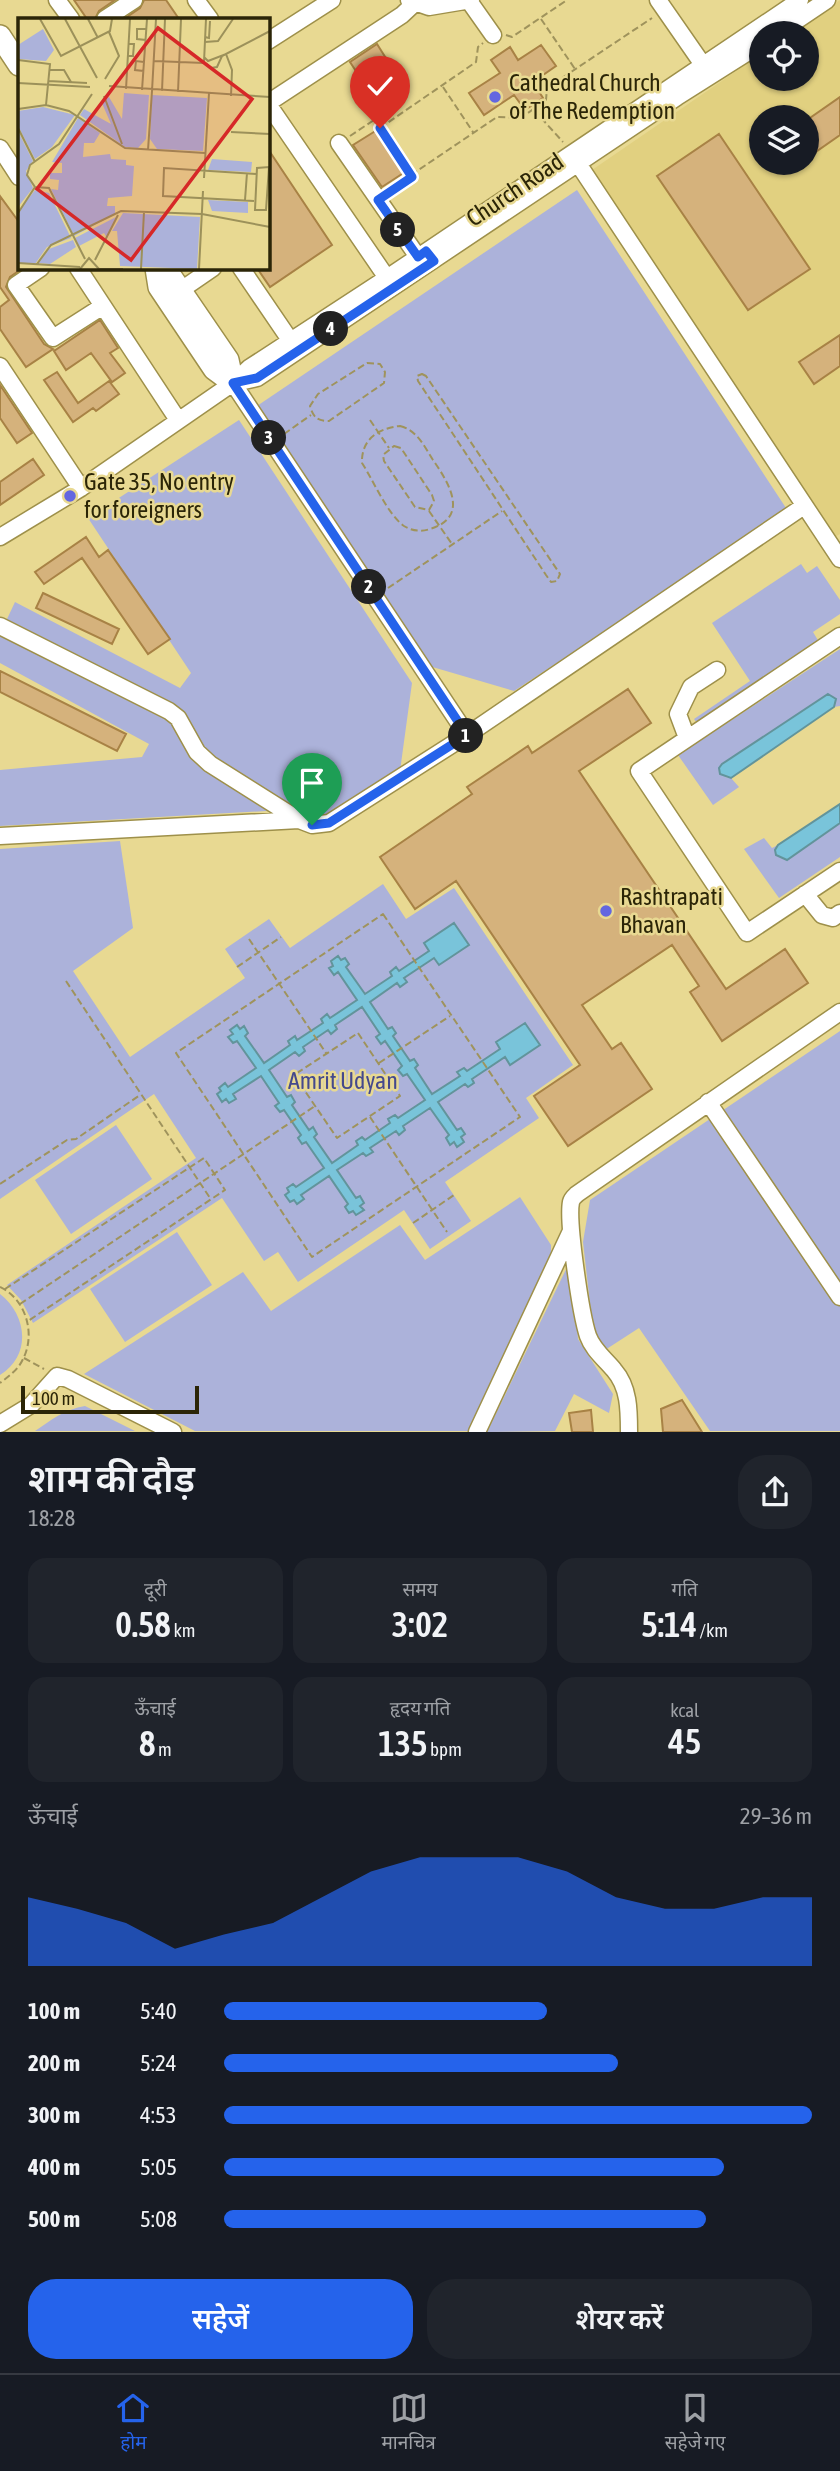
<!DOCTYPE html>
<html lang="hi">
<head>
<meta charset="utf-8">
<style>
	:root { --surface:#171b24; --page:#20242c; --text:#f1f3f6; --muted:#9ea1a6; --line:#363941; --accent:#2563eb }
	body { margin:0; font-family:"Asap Condensed","Noto Sans Devanagari",sans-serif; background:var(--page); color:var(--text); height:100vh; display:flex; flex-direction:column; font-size:26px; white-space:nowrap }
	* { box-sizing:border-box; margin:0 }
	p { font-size:23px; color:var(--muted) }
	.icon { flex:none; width:38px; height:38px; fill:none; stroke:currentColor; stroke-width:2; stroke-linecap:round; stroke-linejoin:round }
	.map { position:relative; height:1432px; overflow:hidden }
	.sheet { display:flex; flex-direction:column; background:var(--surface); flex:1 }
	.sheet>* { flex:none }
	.controls { position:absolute; left:749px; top:21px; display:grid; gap:14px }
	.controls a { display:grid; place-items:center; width:70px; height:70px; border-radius:50%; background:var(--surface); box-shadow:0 2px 5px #0004; font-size:35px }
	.scale { position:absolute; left:21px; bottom:18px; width:178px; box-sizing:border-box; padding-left:7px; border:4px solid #2b2507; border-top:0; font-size:19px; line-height:24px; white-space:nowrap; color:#2b2507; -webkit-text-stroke:5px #e8d992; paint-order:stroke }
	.pin { position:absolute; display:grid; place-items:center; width:60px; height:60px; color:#fff; margin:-72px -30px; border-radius:50% 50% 50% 0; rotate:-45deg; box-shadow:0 0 7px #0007 }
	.pin .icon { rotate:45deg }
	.km { position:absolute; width:35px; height:35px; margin:-18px; border-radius:50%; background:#222; color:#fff; font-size:19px; line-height:35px; text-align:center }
	.round { display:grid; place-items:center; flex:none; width:74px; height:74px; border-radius:28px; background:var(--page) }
	.headline { display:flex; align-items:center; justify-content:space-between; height:119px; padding:0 28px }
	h1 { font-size:38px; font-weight:600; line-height:52px }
	.figures { display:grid; grid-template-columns:repeat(3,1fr); gap:10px; height:119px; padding:7px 28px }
	.figures div { display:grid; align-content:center; border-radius:18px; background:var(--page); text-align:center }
	.figures b { font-size:35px; font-weight:600 }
	.figures small { font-size:19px; font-weight:400 }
	.figures p { font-size:19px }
	.chart { height:196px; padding:14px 28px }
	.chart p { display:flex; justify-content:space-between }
	.chart svg { width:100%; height:126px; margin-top:7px; fill:var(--accent); opacity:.7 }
	.cta { display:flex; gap:14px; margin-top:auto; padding:14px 28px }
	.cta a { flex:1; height:80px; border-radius:28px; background:var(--accent); color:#fff; font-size:28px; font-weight:600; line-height:80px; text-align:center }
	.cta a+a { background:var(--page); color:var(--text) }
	ul { padding:0 28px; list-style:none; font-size:23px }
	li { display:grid; grid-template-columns:112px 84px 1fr; align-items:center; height:52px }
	li i { height:18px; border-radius:9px; background:var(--accent) }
	.menu { display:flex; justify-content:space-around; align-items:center; height:98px; border-top:2px solid var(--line); background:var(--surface); font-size:19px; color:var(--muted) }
	.menu a { display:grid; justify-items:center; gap:4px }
	.menu .active { color:var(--accent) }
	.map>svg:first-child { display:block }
	.built { fill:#e1d080; fill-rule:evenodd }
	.green { fill:#acb2da }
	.water { fill:#79c4da; stroke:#62949b; stroke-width:2; fill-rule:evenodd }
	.building { fill:#d5b27c; stroke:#a88245; stroke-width:2 }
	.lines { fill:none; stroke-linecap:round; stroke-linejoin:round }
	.minor-casing { stroke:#9e904a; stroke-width:19 }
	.major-casing { stroke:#9e904a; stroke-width:24 }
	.path { stroke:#9f935c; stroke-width:2; stroke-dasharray:7 3.5; stroke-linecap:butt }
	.minor { stroke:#fff; stroke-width:16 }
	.major { stroke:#fff; stroke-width:21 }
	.route-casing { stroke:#fff; stroke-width:14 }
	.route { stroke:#2563eb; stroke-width:9 }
	.poi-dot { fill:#6367e0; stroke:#e8d992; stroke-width:2.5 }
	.labels { text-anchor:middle; stroke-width:5; stroke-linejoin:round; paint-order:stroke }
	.poi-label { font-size:24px; fill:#2b2507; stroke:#e8d992; text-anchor:start }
	.street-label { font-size:24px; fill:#2b2507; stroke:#e8d992 }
	.park-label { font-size:24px; fill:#44498d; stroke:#e8d992 }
	.inset-road { fill:none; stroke:#9c915a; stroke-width:2 }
	.view { fill:#d62828; fill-opacity:0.15; stroke:#d62828; stroke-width:3.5 }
	.inset-edge { fill:none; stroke:#2b2507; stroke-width:3.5 }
</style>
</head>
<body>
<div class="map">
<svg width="840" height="1432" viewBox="0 0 840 1432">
	<rect width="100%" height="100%" fill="#e8d992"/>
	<path class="built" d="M840,0v534l-7,4 -241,-368 169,-116v25h46v-46h-16zM761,117h46v46h-46z"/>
	<path class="green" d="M577,190l209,318 -177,121 -95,62 -85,-25 -175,-258z
		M239,420l173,263 -12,88 -77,48 -57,-8 -266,15v-56l142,-13 7,-13 -149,-81v-29l15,-32 165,86 11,-15 -103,-155z
		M801,564l6,9 10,-7 23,34v14l-27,18 6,10 -122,81 -3,-4 56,-38 -38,-58z
		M840,649v57l-6,1 2,-4 -111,74 6,1 8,9 -26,18 -35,-50z
		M840,823v34l-61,41 -35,-49 20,-11 8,10 6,-3 -3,5 12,9z
		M120,841l13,87 -60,43 57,86 115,-79 -20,-29 44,-30 21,29 93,-64 23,35 48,-31 119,177 -47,33 13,20 -94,64 26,39 -41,28 -26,-39 -106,72 -20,-30 -14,9 -42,-63 -189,125 -12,-23 -14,-15 189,-127 -42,-64 -154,105v-350z
		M840,1031v400h-130l-71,-103 -34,22 -6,-4 -6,-16 -10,-88 7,-42z
		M116,1125l36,54 -81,55 -36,-54z
		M520,1197l31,48v21l-80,165h-276l-111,-57 159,-102 28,39 129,-86 25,35z
		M177,1232l35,53 -87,57 -35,-53z
		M572,1257l6,82 35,55 -4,19 -35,-19 -19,37 -68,1z
		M0,1294c27,21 32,61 0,81z
		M85,1406l50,25h-100c16,-11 30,-22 50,-25z"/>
	<path class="water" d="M828,694l8,5 -2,8 -103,71 -11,-4 -1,-6 3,-4z
		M840,804v19l-53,37 -11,-5 -1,-5 3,-5z
		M454,923l15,22 -30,20 -5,-7 -30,20 3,4 -7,5 -3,-4 -27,19 18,27 4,-2 4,6 -3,3 17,25 4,-2 4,6 -3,3 17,26 28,-18 -3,-4 7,-4 3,3 33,-22 -4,-7 29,-19 15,22 -30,20 -5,-8 -33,22 2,4 -6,4 -3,-3 -27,18 19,28 4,-2 4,6 -4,3 3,5 -7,5 -3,-5 -4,3 -4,-7 3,-3 -19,-27 -27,18 2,4 -6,5 -3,-4 -26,17 3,4 -7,4 -3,-3 -26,17 19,28 4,-2 4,7 -4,3 4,4 -8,5 -3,-4 -4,2 -4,-6 3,-3 -19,-28 -28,19 3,4 -7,5 -3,-4 -4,2 -5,-7 4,-3 -2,-4 6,-4 3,3 28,-19 -18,-26 -4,2 -4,-6 3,-3 -17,-25 -4,2 -5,-6 4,-3 -18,-27 -28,18 3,5 -7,4 -3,-4 -4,3 -5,-8 4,-3 -2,-3 6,-5 3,4 28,-19 -19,-27 -4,2 -5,-6 5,-3 -3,-4 7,-5 3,4 4,-3 4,7 -3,3 19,27 26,-18 -2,-4 7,-5 2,4 26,-17 -2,-4 6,-5 3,4 27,-18 -19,-28 -4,3 -5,-7 4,-2 -2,-5 7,-5 3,4 4,-2 4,6 -3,3 19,27 27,-18 -2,-4 6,-5 3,4 30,-20 -5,-8zM362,1007l18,27 -4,3 5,7 4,-3 17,25 -4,4 5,6 4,-2 18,26 -27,18 -3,-3 -7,4 2,4 -25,17 -3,-3 -6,4 2,4 -26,18 -18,-26 3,-3 -4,-7 -4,3 -17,-25 3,-3 -4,-7 -4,2 -18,-27 26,-18 4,4 6,-5 -2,-4 25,-17 3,4 6,-5 -2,-4z"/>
	<path class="building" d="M74,0h41l-16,11 -4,8h-8z
		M144,0h22l13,19h-55l16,-11z
		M377,44l17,27 -27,17 -17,-26z
		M541,45l15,21 -23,16 10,16 -18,12 -11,-15 -30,20 -15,-22 31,-20 -9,-13 19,-13 8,13z
		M840,97v38l-33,23v-38z
		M377,130l28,42 -23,15 -29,-42z
		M719,134l91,135 -62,41 -91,-134z
		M268,149l64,96 -62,42 -13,-19h11z
		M0,196l19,26v46h4l-13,9 -4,10 38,57 9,5 -27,18 -26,-38v-22l9,-7 -9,-13z
		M100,320l18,28 -8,5 15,20 -13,9 -21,-29 -25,17 -12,-19z
		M840,335v31l-26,18 -15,-22z
		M57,372l21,31 31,-22 10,13 -23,17 -3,-3 -20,14 -29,-42z
		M0,385l32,48 -15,10 -17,-25z
		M33,459l11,16 -44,30v-23z
		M86,537l13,20 9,-7 62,89 -22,15 -66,-96 -38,26 -9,-12z
		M43,593l76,36 -7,15 -76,-36z
		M0,671l126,63 -9,17 -117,-59z
		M628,689l23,34 -72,48 147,218 59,-40 23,34 -86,58 -32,-49 9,-6 -27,-41 -90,60 30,44 9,-6 31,46 -84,57 -34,-50 46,-31 -124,-184 -41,28 -35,-52 92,-63 -5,-7 61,-41 4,7z
		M682,1400l20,32h-39l-2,-23z
		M591,1410l2,22h-21l-3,-19z"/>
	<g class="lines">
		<g class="minor-casing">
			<path id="minor" d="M57,0l14,19
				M196,0l14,19
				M409,0l20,7 42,-7
				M658,0l50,72
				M469,1l24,34
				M105,19l29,-19
				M778,33l49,-33
				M268,41l64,-41
				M268,103l134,-88 16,-15
				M268,104l119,174
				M339,143l79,114
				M0,148l19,29
				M575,159l265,400
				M41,268l-25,17 37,53 50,-32
				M78,268l100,152
				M241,268l49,72
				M181,290l32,-22
				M0,366l81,122
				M233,383l234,352
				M235,383l22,-5 420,-281 84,-53
				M0,537l81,-49 152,-105 16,-15 138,-90 413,-278
				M0,626l169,85 9,7 19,34 13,12 89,56
				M840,636l-201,135 108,162 93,-62
				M687,738l-9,-24 13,-27 26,-17
				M0,836l299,-16 13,5 17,-2 138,-88 337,-229
				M805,894l17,21 11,3 7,-5
				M708,1102l132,195
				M0,1424l31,-19 26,-29 11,3 105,53
				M477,1432l94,-201
				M629,1432c0,-22 0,-45 -15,-62 -9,-11 -21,-20 -26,-34 -7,-21 -21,-114 -17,-134 1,-4 4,-6 6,-8l263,-182"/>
		</g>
		<g class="major-casing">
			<path id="major" d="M0,36l19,29
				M156,268l3,19 55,82 19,14
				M158,271l14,7 56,82 5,23"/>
		</g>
		<path class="path" d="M541,19l34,50
			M506,35l6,2 55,-37
			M443,87l30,45
			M534,110l29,32
			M380,128l96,-66 2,-15 5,-4
			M350,136l24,-16 38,58 -22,14
			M411,175l86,-58 24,1 25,-18 1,-12 105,-70
			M367,363l13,1 5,8 -1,11 -55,38c-12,0 -16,-4 -19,-15l8,-12z
			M422,374l4,2 134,198 -3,7 -6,1 -5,-7 -128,-194 -1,-5z
			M370,420l19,28
			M400,426c17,4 24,20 33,34 16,23 37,57 -3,69 -9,3 -18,2 -26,-3 -16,-11 -31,-46 -42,-63 -1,-24 17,-35 38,-37z
			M284,434l27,-19
			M394,446l7,2 31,47 2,6 -5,9 -14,-3 -31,-46 -1,-6z
			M429,511l23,33
			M388,588l114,-77
			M383,914l137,203 -208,140 -136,-204z
			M249,939l77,114
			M237,967l44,-30
			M66,981l144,217
			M358,1033l42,63 -63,42 -43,-63z
			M379,1063l71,-47
			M370,1117l77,115
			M0,1184l67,-44 9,-1 64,-44
			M413,1223l41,-28
			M0,1287c26,12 36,47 23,72 -5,11 -14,17 -23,24
			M5,1289l199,-131 21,32 -197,131
			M20,1304l295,-198
			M24,1358l20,11"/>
		<use href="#minor" class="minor"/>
		<use href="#major" class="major"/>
	</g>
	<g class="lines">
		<g class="route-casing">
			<path id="route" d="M312,825l17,-2 138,-88 -234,-352 24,-5 177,-117 -8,-10 -8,6 -40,-57 34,-23 -32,-49"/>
		</g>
		<use href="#route" class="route"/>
	</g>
	<g class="poi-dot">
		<circle cx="495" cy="97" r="7"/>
		<circle cx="70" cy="496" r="7"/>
		<circle cx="606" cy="911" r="7"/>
	</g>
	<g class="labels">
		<g class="poi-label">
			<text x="509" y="91">Cathedral Church<tspan x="509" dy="28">of The Redemption</tspan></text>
			<text x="84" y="490">Gate 35, No entry<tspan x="84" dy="28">for foreigners</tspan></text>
			<text x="620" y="905">Rashtrapati<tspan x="620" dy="28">Bhavan</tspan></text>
		</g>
		<g class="street-label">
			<text transform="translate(515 190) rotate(-34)" y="8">Church Road</text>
		</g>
		<g class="park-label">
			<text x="343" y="1089">Amrit Udyan</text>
		</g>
	</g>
	<g transform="translate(18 18)">
		<rect width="252" height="252" fill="#e8d992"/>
		<path d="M25,11l11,21 -8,11 -28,-2v-14zM106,75l25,2 -3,44 -8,9 -13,-1 -45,-32 4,-6 27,15 -10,-23 8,-4 13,22zM134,77l55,3 -4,53 -46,-2 -7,-10zM25,89l32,8 -23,32 -17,12 -17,-33v-15zM60,100l22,15 -6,10h-10l-1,14 27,-3 1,5 15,1v5l8,1 -2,30 -24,2 -1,8h8v8l-41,22 -23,-47 7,1 1,-10 -9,-1v-6h12v-10l-10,-1zM0,113l15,30 -7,10 7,17 -15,19zM194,141l40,3 -1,10 -43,-2zM17,172l14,3 22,45 -24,9 -12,17 -17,-1v-51zM190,182l40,2v11l-36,-2zM105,195l77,4 -3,52 -77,-3 -3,-35h-5zM98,199l-9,21 -3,-5 -25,13 -4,-8zM55,222l3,7 -26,17 -12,-1 11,-14z" fill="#acb2da"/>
		<path class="inset-road" d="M22,1l21,37 49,-25 2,-12M47,1l32,59M70,1l10,19M188,1l-2,43 7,6 6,-1 5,-11 48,-25M187,19l4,1 1,-17M128,22l-9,-1v-10h9M187,24l13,-1 15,-22M110,38h5l1,-12h-6M186,39l4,4 18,-7 6,16 -1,26M0,42l32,4 -4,41M136,43l50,2M31,52h15l7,12M126,53l-9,-1 1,-9 8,1M87,61l14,-23 -10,-24M30,63l39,2M0,65l72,4M91,68l161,11M108,71l4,-70M124,72l5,-71M134,73l4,-72M144,73l3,-72M160,74l3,-73M86,78l18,48M0,91l28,-4 23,6 56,37 80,5M0,110l17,34M213,114l39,2M130,132l4,-59M251,149l-3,43h-11l2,-42zM186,160l5,-85M227,182l2,-27M236,183l-91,-5 1,-28 92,6M0,195l17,-26M67,241l-36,-71 -14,-1 -8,-12 3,-10 29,-21 33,-50M77,242l23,-45M0,245l62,4M19,246l14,-19 70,-34 81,3 68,13M62,251l9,-11 10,11M81,251h24M123,251l3,-57M181,251l4,-78"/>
		<path class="view" d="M140,10l94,71 -121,161 -94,-71z"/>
		<rect width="252" height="252" class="inset-edge"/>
	</g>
</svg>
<div class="controls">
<a><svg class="icon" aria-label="locate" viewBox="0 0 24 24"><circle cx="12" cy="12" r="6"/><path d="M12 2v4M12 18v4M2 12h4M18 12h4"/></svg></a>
<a><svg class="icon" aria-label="layers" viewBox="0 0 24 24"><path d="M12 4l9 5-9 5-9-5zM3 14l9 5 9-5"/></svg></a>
</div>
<div class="scale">100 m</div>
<div class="pin" style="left:312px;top:825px;background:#1e9e55"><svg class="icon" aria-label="arrive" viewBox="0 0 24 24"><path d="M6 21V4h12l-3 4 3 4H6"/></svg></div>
<div class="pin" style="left:380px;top:128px;background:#d93025"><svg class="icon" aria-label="check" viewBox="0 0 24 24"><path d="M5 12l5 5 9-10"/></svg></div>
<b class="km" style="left:466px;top:736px">1</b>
<b class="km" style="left:369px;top:587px">2</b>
<b class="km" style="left:269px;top:438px">3</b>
<b class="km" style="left:331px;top:329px">4</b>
<b class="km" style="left:398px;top:230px">5</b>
</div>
<section class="sheet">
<div class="headline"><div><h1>शाम की दौड़</h1><p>18:28</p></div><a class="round"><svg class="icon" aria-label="share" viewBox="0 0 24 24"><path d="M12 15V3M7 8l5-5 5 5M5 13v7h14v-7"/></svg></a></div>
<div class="figures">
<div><p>दूरी</p><b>0.58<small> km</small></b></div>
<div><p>समय</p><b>3:02</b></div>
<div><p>गति</p><b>5:14<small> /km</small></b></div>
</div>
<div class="figures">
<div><p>ऊँचाई</p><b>8<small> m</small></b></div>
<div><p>हृदय गति</p><b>135<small> bpm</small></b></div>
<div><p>kcal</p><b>45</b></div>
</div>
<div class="chart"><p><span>ऊँचाई</span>29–36 m</p>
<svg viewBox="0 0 160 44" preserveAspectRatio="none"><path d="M0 44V20L10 24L20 29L30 38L40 33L50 29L60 20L70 11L80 6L90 6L100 6L110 11L120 20L130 24L140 24L150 20L160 20V44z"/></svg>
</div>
<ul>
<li><b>100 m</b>5:40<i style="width:55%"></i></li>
<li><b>200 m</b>5:24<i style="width:67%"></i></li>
<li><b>300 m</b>4:53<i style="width:100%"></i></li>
<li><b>400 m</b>5:05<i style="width:85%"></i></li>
<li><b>500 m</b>5:08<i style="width:82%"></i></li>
</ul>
<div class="cta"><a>सहेजें</a><a>शेयर करें</a></div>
</section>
<nav class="menu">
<a class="active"><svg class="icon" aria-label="home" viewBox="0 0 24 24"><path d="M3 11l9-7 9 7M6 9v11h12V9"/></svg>होम</a>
<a><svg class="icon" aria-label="map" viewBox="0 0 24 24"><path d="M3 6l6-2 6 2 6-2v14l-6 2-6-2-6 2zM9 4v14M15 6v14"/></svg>मानचित्र</a>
<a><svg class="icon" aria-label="saved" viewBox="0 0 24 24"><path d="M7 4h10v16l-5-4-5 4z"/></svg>सहेजे गए</a>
</nav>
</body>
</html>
